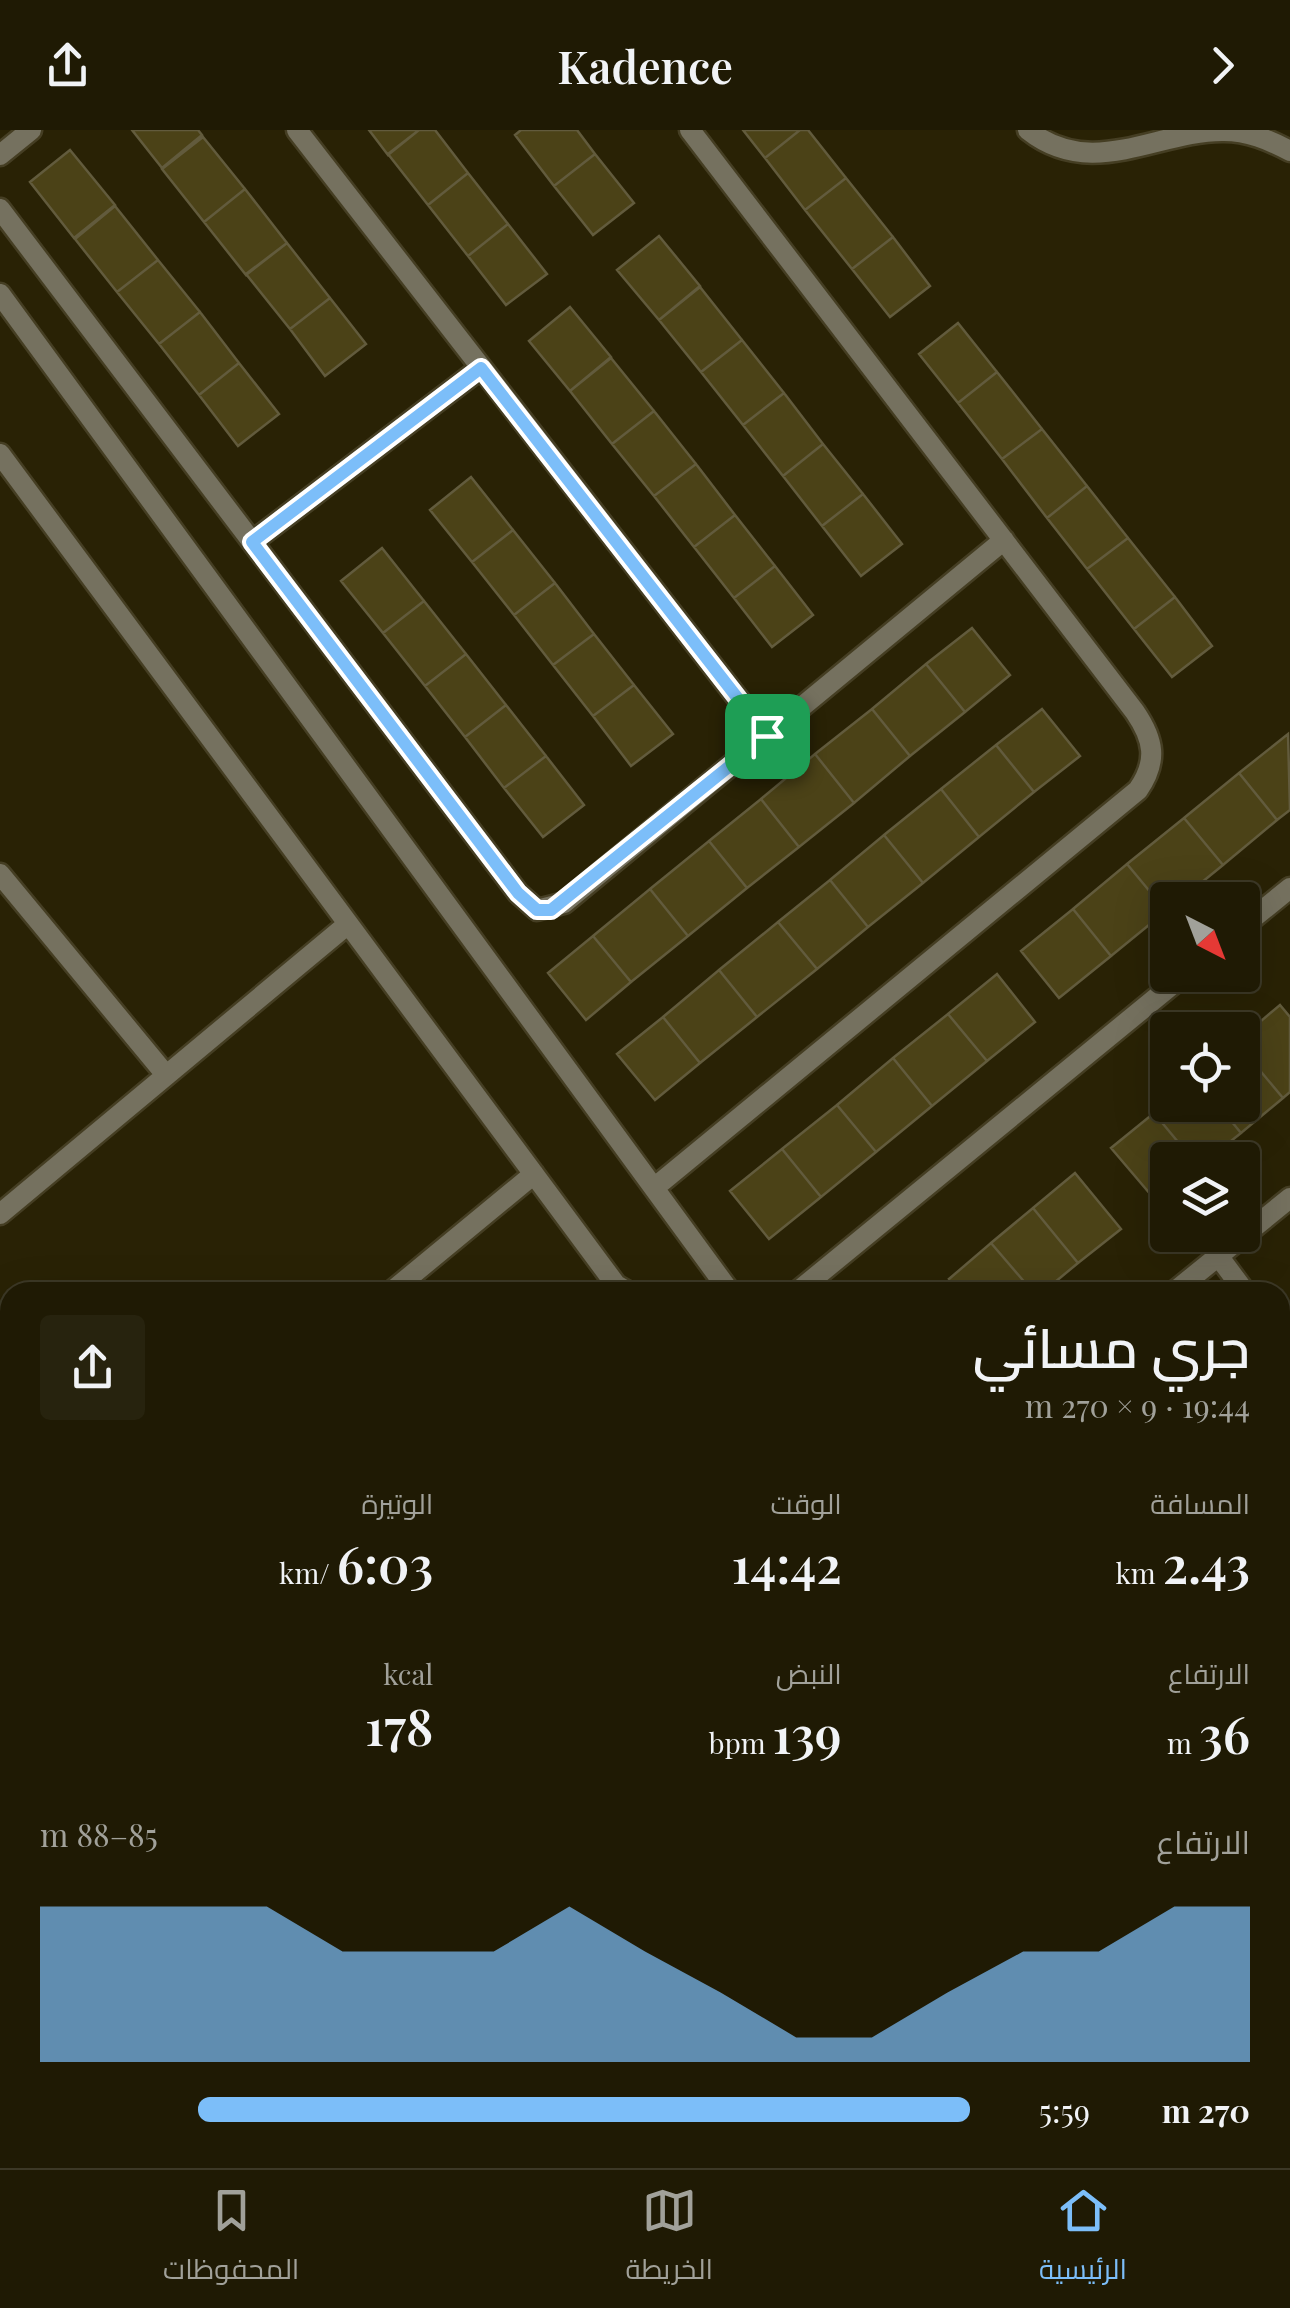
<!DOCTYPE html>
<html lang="ar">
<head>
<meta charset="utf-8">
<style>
	:root { --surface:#1f1a04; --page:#27230e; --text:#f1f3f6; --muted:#a1a19a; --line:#3c3826; --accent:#7cbef9 }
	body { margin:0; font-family:"Playfair Display",Cairo,serif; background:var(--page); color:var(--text); direction:rtl; height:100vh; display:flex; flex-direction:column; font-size:38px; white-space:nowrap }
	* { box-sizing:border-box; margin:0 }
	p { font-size:32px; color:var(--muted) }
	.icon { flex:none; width:55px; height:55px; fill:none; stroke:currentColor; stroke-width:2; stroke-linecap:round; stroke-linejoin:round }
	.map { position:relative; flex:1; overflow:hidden; direction:ltr }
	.details { position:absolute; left:0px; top:1152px; width:1290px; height:888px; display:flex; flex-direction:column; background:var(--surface); border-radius:30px 30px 0 0; box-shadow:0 10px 40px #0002,0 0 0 2px var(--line); direction:rtl }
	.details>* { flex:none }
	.needle { width:65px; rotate:138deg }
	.controls { position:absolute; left:1150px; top:752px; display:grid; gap:20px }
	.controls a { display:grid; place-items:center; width:110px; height:110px; border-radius:10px; background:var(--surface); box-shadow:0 10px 40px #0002,0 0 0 2px var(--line); font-size:50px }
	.pin { position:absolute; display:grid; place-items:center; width:85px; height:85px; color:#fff; margin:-42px; border-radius:20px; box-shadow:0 5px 15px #0006 }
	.round { display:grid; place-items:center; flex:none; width:105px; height:105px; border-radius:10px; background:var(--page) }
	.head { display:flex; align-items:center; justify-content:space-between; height:170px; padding:0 40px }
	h1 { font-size:55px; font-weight:600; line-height:75px }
	.figures { display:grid; grid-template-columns:repeat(3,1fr); gap:15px; height:170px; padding:10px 40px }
	.figures div { display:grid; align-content:center }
	.figures b { font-size:50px; font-weight:600 }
	.figures small { font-size:28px; font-weight:400 }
	.figures p { font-size:28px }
	.chart { height:280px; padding:20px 40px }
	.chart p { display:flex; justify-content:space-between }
	.chart svg { width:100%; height:180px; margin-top:10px; fill:var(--accent); opacity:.7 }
	ul { padding:0 40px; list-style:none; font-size:32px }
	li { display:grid; grid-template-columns:160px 120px 1fr; align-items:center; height:75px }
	li i { height:25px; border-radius:12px; background:var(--accent) }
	header { display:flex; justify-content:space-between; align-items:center; height:130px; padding:0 40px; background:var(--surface); font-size:45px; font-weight:600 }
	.dock { display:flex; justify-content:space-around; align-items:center; height:140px; border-top:2px solid var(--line); background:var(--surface); font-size:28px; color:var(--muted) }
	.dock a { display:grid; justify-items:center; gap:5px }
	.dock .selected { color:var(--accent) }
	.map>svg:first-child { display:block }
	.building { fill:#4b4217; stroke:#625b3d; stroke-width:2.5 }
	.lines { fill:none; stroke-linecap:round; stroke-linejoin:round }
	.minor-casing { stroke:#453e23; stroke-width:25 }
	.minor { stroke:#75715f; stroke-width:20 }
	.route-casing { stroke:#fff; stroke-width:20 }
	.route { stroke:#7cbef9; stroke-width:12 }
</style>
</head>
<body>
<header><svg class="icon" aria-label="forward" viewBox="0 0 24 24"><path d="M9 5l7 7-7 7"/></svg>Kadence<svg class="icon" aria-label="share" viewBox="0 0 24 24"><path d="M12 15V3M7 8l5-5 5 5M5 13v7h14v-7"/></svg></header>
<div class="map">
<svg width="1290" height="2038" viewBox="0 0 1290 2038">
	<rect width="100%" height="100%" fill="#292205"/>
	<path class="building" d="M132,0h66l4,5 -40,33z
		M369,0h50l-31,25z
		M419,0h16l33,43 -40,32 -40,-51z
		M521,0h56l18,24 -41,32 -39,-51z
		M743,0h57l-35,28z
		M800,0h8l38,48 -41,32 -40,-52z
		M203,7l42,52 -41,33 -42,-53z
		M70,20l45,55 -41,33 -44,-56z
		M595,24l39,49 -41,32 -39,-49z
		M468,43l40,51 -40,32 -40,-51z
		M846,48l47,59 -41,32 -47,-59z
		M245,59l42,54 -41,32 -42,-53z
		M115,76l43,54 -41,32 -42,-53z
		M508,94l39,50 -41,31 -38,-49z
		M659,106l41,50 -41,34 -42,-50z
		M893,107l37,49 -40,31 -38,-48z
		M287,113l43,55 -40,31 -44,-55z
		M158,130l42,52 -41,32 -42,-52z
		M700,157l42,53 -41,32 -42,-52z
		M330,168l36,46 -41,32 -35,-47z
		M570,177l41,50 -41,34 -41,-50z
		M200,182l39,51 -40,32 -40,-51z
		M958,193l39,49 -39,31 -39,-49z
		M742,210l42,53 -41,32 -42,-53z
		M611,228l43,53 -42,33 -42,-53z
		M239,233l40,51 -41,32 -39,-51z
		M997,242l45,57 -40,30 -44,-56z
		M784,263l39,51 -40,32 -40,-51z
		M654,281l42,53 -42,32 -42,-52z
		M1042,299l45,57 -40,32 -45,-59z
		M823,314l40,50 -41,32 -39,-50z
		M696,334l39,51 -41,32 -40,-51z
		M471,347l42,53 -41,32 -42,-52z
		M1087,356l41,52 -41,31 -40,-51z
		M863,364l39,50 -41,32 -39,-50z
		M735,385l40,51 -41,32 -40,-51z
		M513,400l42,53 -41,32 -42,-53z
		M1128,408l47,59 -41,32 -47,-60z
		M382,418l42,53 -41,32 -42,-52z
		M775,436l38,49 -41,32 -38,-49z
		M555,453l39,51 -41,31 -39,-50z
		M1175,467l37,49 -40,31 -38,-48z
		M424,471l42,53 -41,32 -42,-53z
		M972,498l38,47 -45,37 -39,-48z
		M594,504l40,51 -41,31 -40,-51z
		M466,524l40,51 -41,32 -40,-51z
		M926,534l39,48 -55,44 -38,-47z
		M634,555l39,49 -42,32 -38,-50z
		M506,575l40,51 -42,32 -39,-51z
		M872,579l38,47 -56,47 -39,-49z
		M1042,579l38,47 -46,36 -38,-47z
		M1288,604l2,76 -13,10 -38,-47z
		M996,615l38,47 -55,45 -38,-48z
		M815,624l39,49 -55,44 -38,-48z
		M546,626l38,49 -41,32 -39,-49z
		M1239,643l38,47 -54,45 -39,-47z
		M941,659l38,48 -56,46 -39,-48z
		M761,669l38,48 -52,41 -38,-47z
		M1184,688l39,47 -43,35h-12l-2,11 -39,-47z
		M884,705l39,48 -55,44 -38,-47z
		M709,711l38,47 -59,48 -38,-47z
		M1127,734l39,47 -55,45 -38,-47z
		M830,750l38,47 -51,42 -39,-47z
		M650,759l38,47 -57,46 -38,-46z
		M1073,779l38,47 -52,42 -38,-47z
		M778,792l39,47 -60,48 -38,-47z
		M593,806l38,46 -45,38 -38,-47z
		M719,840l38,47 -57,46 -37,-46z
		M997,844l38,48 -48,39 -39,-47z
		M1280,875l10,12v75l-7,6 -41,-49v-12z
		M948,884l39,47 -55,45 -39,-48z
		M663,887l37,46 -45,37 -38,-46z
		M1242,919l41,49 -42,35 -23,-28h24z
		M893,928l39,48 -56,46 -39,-47z
		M1168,971v4h50l23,28 -34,27h-14l-39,-47z
		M837,975l39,47 -55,45 -39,-48z
		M1154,983l39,47h-25v33l-11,9 -46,-54z
		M782,1019l39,48 -52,42 -39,-48z
		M1075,1043l46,56 -43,34 -45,-55z
		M1033,1078l45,55 -35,29h-10l-42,-49z
		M991,1113l42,49h-73l-11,-13z"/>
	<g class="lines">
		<g class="minor-casing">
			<path id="minor" d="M297,0l470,606
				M1028,0c64,51 130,0 196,1 24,0 45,9 66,20
				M0,25l31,-25
				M0,79l518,684 19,17 27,-7 440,-363
				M0,164l730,998
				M0,324l616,831 12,7
				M252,412l229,-174
				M0,744l166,201
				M1242,797l48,-39
				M654,1058l484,-398c20,-29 16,-50 -3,-78l-445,-582
				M0,1084l348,-290
				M1219,1127l26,35
				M391,1162l143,-118
				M797,1162l387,-317
				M1174,1162l116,-94
				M1280,1210l10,14
				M0,1413l10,12
				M1280,1525l10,-9
				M0,1730l10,12
				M511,2030l6,8
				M107,2038l10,-8
				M656,2038l10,-8"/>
		</g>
		<use href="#minor" class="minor"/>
	</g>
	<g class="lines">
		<g class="route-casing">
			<path id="route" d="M481,238l286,368 -216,174h-14l-19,-17 -266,-351z"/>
		</g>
		<use href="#route" class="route"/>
	</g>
</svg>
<div class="controls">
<a><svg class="needle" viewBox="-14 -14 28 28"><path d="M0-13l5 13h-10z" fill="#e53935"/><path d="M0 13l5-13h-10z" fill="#a1a19a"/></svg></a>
<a><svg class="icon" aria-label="locate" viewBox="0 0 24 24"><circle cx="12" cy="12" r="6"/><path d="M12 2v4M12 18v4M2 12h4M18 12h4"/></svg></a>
<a><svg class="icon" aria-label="layers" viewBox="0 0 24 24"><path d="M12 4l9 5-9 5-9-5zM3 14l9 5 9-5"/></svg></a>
</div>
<div class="pin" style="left:767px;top:606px;background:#1e9e55"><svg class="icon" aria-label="arrive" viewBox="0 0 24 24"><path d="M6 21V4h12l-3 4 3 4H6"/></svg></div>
<section class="details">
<div class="head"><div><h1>جري مسائي</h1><p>19:44 · 9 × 270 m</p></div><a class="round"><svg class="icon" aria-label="share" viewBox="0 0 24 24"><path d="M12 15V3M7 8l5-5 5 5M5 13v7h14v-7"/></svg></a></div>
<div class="figures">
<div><p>المسافة</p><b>2.43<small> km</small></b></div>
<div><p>الوقت</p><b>14:42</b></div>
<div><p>الوتيرة</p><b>6:03<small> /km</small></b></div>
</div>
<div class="figures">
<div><p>الارتفاع</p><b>36<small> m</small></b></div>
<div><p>النبض</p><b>139<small> bpm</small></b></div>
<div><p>kcal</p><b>178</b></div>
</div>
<div class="chart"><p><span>الارتفاع</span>85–88 m</p>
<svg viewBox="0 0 160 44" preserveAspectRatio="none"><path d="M0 44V6L10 6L20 6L30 6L40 17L50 17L60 17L70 6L80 17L90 27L100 38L110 38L120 27L130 17L140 17L150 6L160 6V44z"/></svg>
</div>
<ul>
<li><b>270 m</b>5:59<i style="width:83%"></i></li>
</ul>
</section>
</div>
<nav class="dock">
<a class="selected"><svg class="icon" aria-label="home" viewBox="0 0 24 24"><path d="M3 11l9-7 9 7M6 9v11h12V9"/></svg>الرئيسية</a>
<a><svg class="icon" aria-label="map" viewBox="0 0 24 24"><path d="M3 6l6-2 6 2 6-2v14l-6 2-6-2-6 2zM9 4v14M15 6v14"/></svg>الخريطة</a>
<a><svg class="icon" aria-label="saved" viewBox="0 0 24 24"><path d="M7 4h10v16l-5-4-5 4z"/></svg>المحفوظات</a>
</nav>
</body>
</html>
